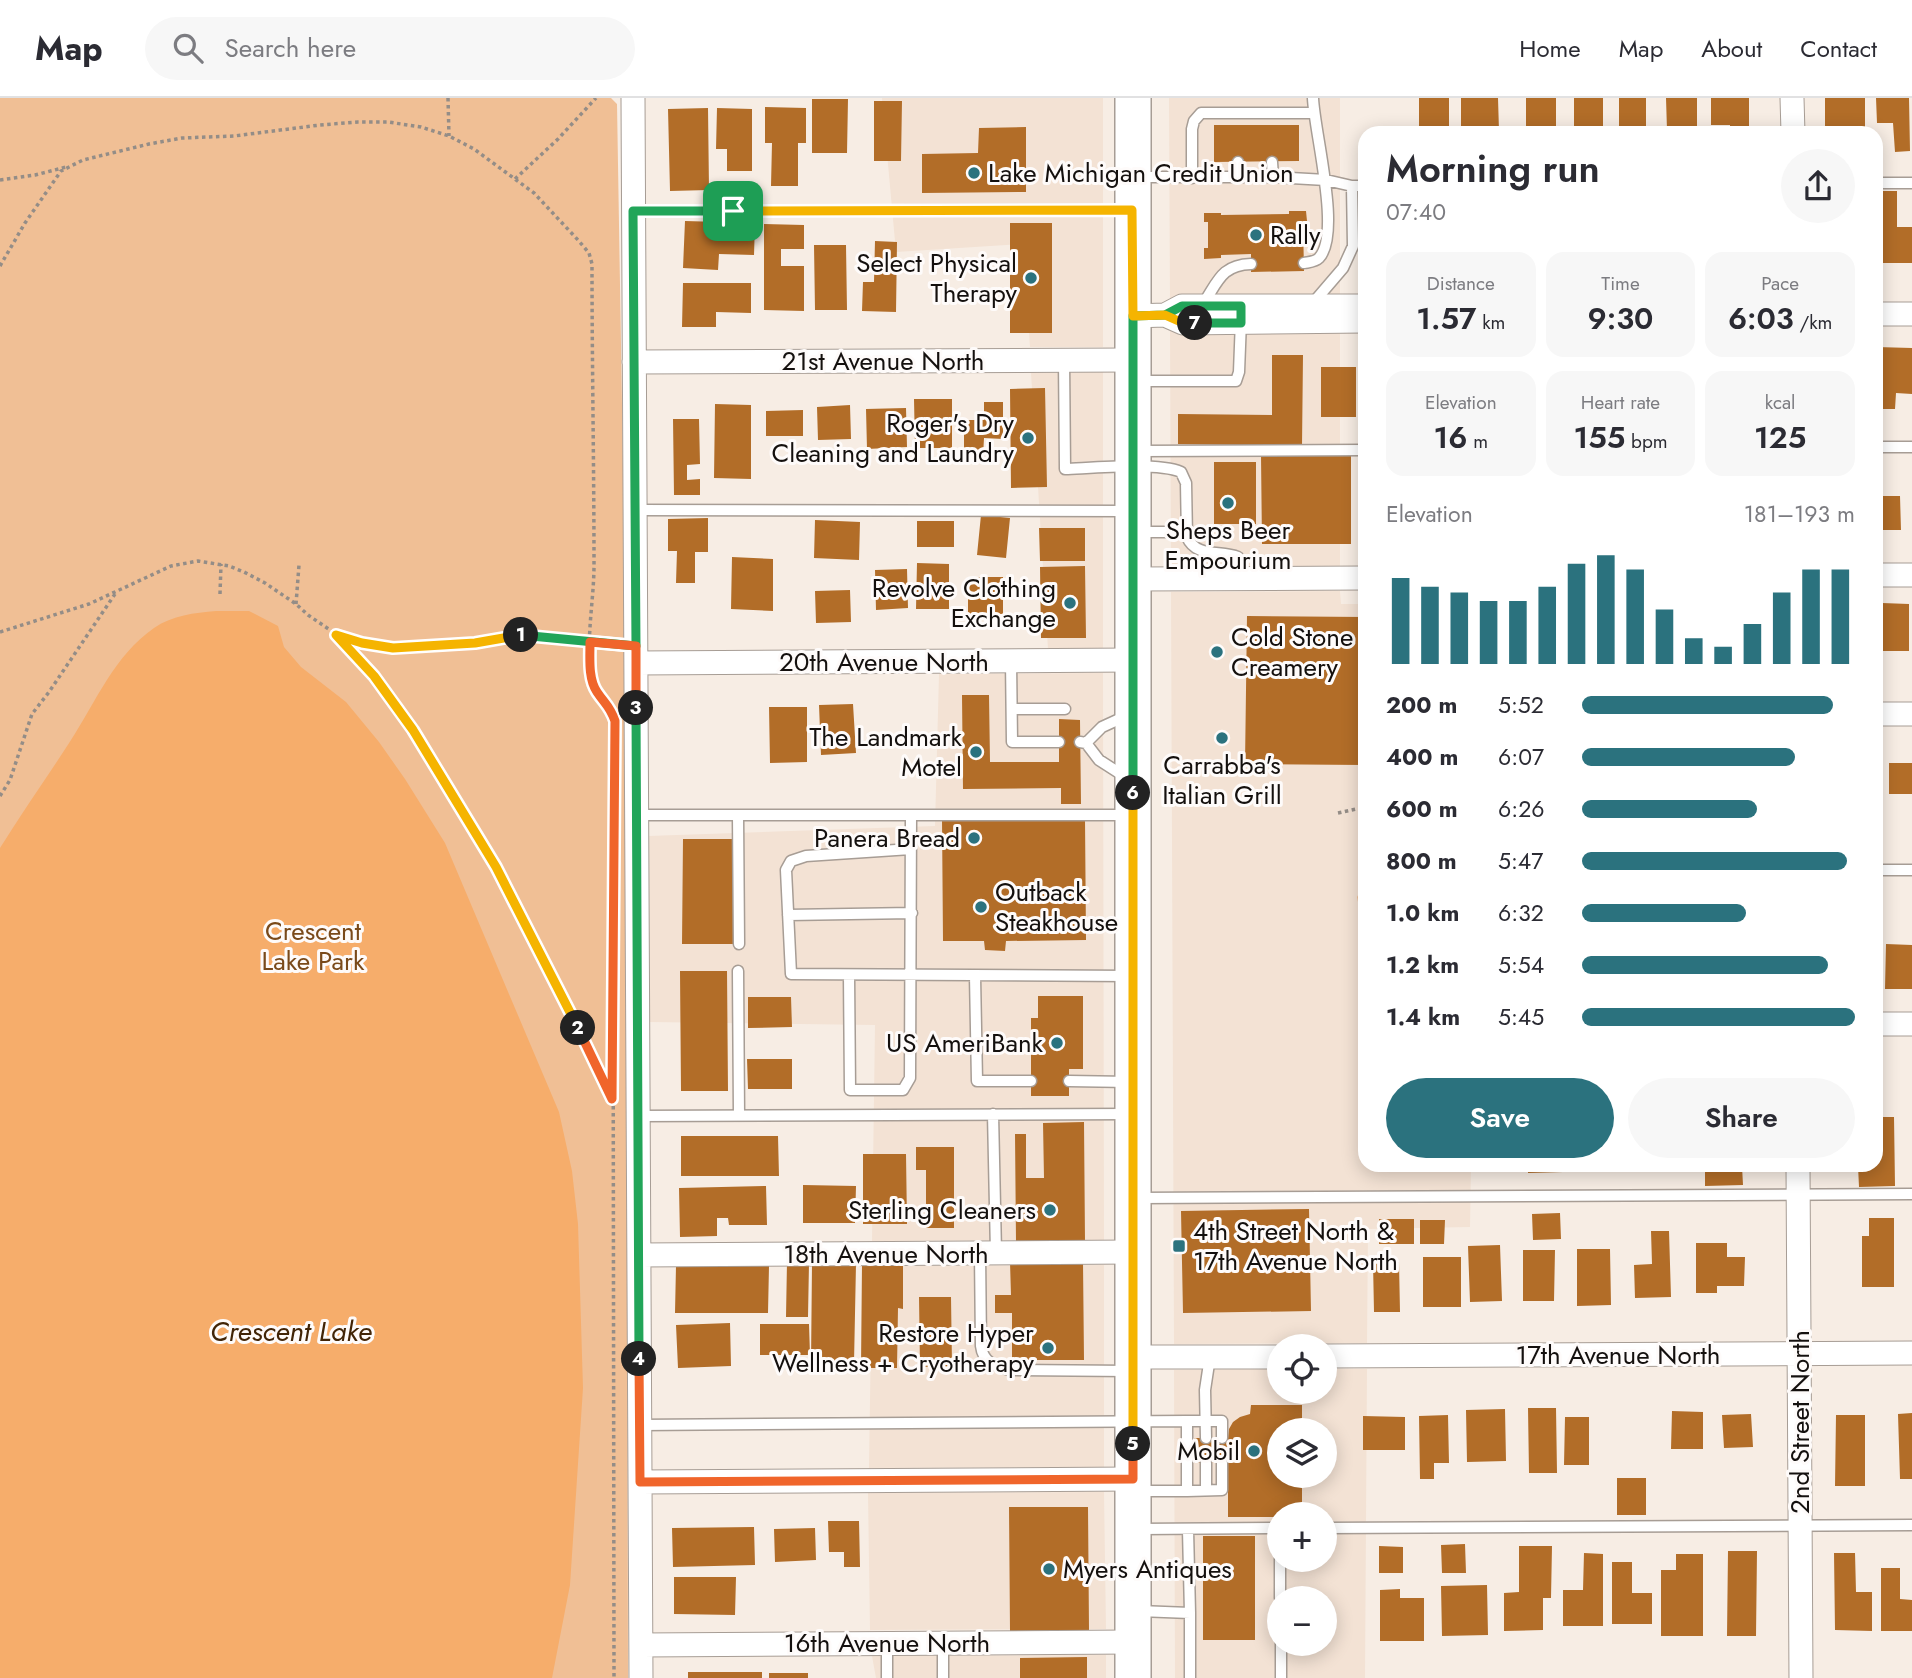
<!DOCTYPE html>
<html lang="en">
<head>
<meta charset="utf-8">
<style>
	:root { --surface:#fff; --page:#f7f7f7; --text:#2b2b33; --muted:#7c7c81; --line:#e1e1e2; --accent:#2b727e }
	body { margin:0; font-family:Jost,sans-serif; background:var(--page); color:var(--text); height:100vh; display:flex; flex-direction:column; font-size:26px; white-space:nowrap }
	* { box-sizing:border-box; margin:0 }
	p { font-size:23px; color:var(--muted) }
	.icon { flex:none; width:38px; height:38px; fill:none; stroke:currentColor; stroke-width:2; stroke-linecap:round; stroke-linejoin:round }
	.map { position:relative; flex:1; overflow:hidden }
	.drawer { position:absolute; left:1358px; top:28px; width:525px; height:1046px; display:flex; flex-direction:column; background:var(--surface); border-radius:21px; box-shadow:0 4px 18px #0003 }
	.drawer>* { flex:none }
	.buttons { position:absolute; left:1267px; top:1236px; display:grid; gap:14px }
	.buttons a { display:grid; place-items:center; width:70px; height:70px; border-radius:50%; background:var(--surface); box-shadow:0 4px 18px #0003; font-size:35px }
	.pin { position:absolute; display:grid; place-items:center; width:60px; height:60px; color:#fff; margin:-30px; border-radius:14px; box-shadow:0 4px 10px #0006 }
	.km { position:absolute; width:35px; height:35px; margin:-18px; border-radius:50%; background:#222; color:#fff; font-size:19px; line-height:35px; text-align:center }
	.round { display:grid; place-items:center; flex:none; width:74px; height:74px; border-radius:37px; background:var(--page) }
	.headline { display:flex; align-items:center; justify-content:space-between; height:119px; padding:0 28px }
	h1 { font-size:38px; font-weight:600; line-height:52px }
	.stats { display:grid; grid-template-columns:repeat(3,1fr); gap:10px; height:119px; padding:7px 28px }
	.stats div { display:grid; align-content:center; border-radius:18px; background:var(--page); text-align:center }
	.stats b { font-size:30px; font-weight:600 }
	.stats small { font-size:19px; font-weight:400 }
	.stats p { font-size:19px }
	.chart { height:196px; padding:14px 28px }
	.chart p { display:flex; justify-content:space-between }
	.chart svg { width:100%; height:126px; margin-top:7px; stroke:var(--accent); stroke-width:6 }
	.primary-button { display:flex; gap:14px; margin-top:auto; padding:14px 28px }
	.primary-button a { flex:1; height:80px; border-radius:42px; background:var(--accent); color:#fff; font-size:28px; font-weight:600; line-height:80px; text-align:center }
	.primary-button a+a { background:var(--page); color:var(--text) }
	ul { padding:0 28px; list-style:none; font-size:23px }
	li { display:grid; grid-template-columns:112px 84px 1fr; align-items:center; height:52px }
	li i { height:18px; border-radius:9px; background:var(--accent) }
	header { display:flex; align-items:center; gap:42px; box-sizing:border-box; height:98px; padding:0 35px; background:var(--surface); border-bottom:2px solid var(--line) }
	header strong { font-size:33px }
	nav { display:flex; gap:38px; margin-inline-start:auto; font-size:24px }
	.search { width:490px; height:63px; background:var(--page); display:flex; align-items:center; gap:18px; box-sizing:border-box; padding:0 24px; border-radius:38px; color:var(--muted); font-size:26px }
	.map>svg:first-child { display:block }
	.built { fill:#f3e2d4; fill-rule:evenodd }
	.green { fill:#f0bf95 }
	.water { fill:#f6ad6b }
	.building { fill:#b26d28 }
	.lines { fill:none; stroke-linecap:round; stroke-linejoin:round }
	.service-casing { stroke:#a79d95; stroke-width:13 }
	.minor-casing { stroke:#a79d95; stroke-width:25 }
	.primary-casing { stroke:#a79d95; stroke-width:38 }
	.path { stroke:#948d87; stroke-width:3.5; stroke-dasharray:3.5 3.5; stroke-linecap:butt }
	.service { stroke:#fff; stroke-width:10 }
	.minor { stroke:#fff; stroke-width:23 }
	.primary { stroke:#fff; stroke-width:35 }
	.split-1-casing { stroke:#fff; stroke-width:14 }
	.split-2-casing { stroke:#fff; stroke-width:14 }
	.split-3-casing { stroke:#fff; stroke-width:14 }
	.split-4-casing { stroke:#fff; stroke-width:14 }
	.split-5-casing { stroke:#fff; stroke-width:14 }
	.split-6-casing { stroke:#fff; stroke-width:14 }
	.split-7-casing { stroke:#fff; stroke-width:14 }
	.split-8-casing { stroke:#fff; stroke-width:14 }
	.split-1 { stroke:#22a559; stroke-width:9 }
	.split-2 { stroke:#f5b400; stroke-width:9 }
	.split-3 { stroke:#f0652b; stroke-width:9 }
	.split-4 { stroke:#22a559; stroke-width:9 }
	.split-5 { stroke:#f0652b; stroke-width:9 }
	.split-6 { stroke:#f5b400; stroke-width:9 }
	.split-7 { stroke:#22a559; stroke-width:9 }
	.split-8 { stroke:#f5b400; stroke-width:9 }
	.poi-dot { fill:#2b727e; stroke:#fefbfa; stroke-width:2.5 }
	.labels { text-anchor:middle; stroke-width:6; stroke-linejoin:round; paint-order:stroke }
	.poi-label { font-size:26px; fill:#14100e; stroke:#fefbfa; text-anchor:end }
	.street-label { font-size:26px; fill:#14100e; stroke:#fefbfa }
	.park-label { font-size:26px; fill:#7a4a1a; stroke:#fefbfa }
	.water-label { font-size:28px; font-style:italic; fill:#422507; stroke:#fefbfa }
</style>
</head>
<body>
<header>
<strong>Map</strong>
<div class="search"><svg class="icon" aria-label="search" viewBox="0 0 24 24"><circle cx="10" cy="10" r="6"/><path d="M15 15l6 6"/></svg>Search here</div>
<nav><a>Home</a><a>Map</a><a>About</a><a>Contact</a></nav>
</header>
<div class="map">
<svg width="1912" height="1580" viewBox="0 0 1912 1580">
	<rect width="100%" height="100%" fill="#f7ede4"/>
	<path class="built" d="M882,0h221v249h-73l-7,-103 -127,8z
		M1169,0h171v204l-170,1z
		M1170,230h170v238l-169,1z
		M1103,274v276l-55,1 -17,-276z
		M1340,493l1,13h24v562h106l-1,61 -102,2 -1,114 -193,1 -3,-752z
		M1103,575l1,567 -232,1 3,-216 -226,-3 -1,-186 287,-10 4,-152z
		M1104,1167v202l-235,1 3,-202z
		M1279,1271v22h46v-22h42l-2,309h-190l-1,-308zM1279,1332h46v45h-46zM1279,1416h46v45h-46zM1279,1500h46v45h-46z
		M1104,1394l2,137 -236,1 -2,-137z
		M1106,1557v23h-230l-4,-22z"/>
	<path class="green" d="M0,0h611l6,6 9,542 2,1032h-628z
		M1365,785v54l-8,-40z"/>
	<path class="water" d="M216,513h33l29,15 6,21 17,20 45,35 33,40 26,37 40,64 114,269 13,59 6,53 5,164 -13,197 -18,93h-552v-830c23,-37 48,-72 71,-108 26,-40 43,-84 83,-112 19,-13 40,-15 62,-17z"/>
	<path class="building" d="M1419,0h30v35h-30z
		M1461,0h37l1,33h-38z
		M1526,0h30v32h-30z
		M1574,0h29v35h-29z
		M1619,0h27v35h-27z
		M1666,0h31v35h-15v-3h-15z
		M1711,0h38v35h-19v-8h-19z
		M1825,0h40v35h-40z
		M1876,0h33l1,53 -15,1 -2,-29h-16z
		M812,1h36l-1,54h-35z
		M874,3h28l-1,60h-27z
		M765,9l41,1v35h-8v43h-27l1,-43h-7z
		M708,10l1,82 -39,1 -2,-82z
		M717,10l35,1v62h-25v-22h-11z
		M1214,27h85v36l-85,1z
		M1026,29v65l-104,1v-39l56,-1 1,-25z
		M1877,93h20v36h15v36h-35z
		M1289,113h17l1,10h-4l1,50 -53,1v-18l-30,1v3l-17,1v-11h4v-26h-4v-9h17v2l68,-1z
		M685,123l70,2 -1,32 -35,-1 -1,16 -35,-2z
		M1010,125h42v110h-42z
		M764,126l40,1v24h-23v17h23v45l-40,-1z
		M875,143l22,1 -1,70 -34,-1 1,-29h11z
		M814,147h32l1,65h-32z
		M683,185h68v30l-35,-1v15h-34z
		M1876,249l36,1v46l-16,-1 -1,16h-19z
		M1272,257h31l-1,91 -124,-2v-30l94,1z
		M1321,269h35v50h-35z
		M1045,290l2,99 -36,1 -1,-99z
		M914,301h38v49h-37z
		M984,304h19v37l-19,-1 -1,19 -19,-1v-36h20z
		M715,306l36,1v74l-37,-1z
		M850,307l1,34 -33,1 -1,-33z
		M906,310l1,39 -40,2 -1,-40z
		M803,312v26h-37v-25z
		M673,321h26l1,45 -13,1v15l13,-1v16h-26z
		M1351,356v90h-89l-1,-89z
		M1214,364h42v62h-42z
		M1877,398h23l1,34h-23z
		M981,417l29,3 -4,40 -29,-3z
		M708,420v34h-13v31h-19l1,-32h-9v-32z
		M815,422l45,2 -1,38 -45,-2z
		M917,423h37v26h-37z
		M1039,430h46v33h-45z
		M732,459l41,2v52l-42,-2z
		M917,465l32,1v45h-33z
		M1085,468l1,72h-45l-1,-71z
		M907,471l1,39 -32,2 -1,-40z
		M968,479h35v37h-35z
		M850,492l1,32 -35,1 -1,-32z
		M1882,505l27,1v47h-27z
		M1247,518l118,1v148l-120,-1z
		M962,597h27l1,67h69v-43l21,1 1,84h-20v-16l-98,1z
		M853,606l3,49 -35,2 -2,-50z
		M769,609h38v55l-37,1z
		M1889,665h23v31h-23z
		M942,721h143l1,121 -80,1 -1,10 -20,-1 -1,-9h-41z
		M683,741h51v105h-52z
		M1886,846l26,1v44h-27z
		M680,873h47l1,120h-47z
		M1038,898h45v73h-14v27h-38v-78h7z
		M748,899h43l1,30 -44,1z
		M747,961h45v30h-44z
		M1876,1019h18l1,69 -36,1 -1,-21h18z
		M1084,1024l1,120h-69l-1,-108h11v44h18l-1,-55z
		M681,1038h97l1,40h-98z
		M916,1049h38v81h-28v-58h-10z
		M863,1056h43l1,70h-44z
		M1528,1068h35v6l-35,1z
		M1705,1068h37l1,19 -38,1z
		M803,1087l53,1 -1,37h-52z
		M766,1088l1,39h-38l-1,-7h-11v18l-37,1 -1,-49z
		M1309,1111l2,102 -128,2 -2,-102z
		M1560,1115l1,26 -28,1 -1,-26z
		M1869,1120h25v69h-32v-51h7z
		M1379,1121h35v25h-35z
		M1420,1122h25l-1,24h-24z
		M1651,1133h18l2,66 -36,1 -1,-33 18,-1z
		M1696,1145h31v14h18l-1,29h-27v7h-21z
		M1500,1147l2,56 -32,1 -2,-56z
		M1577,1151h33l1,56 -34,1z
		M1523,1152h32l-1,51h-31z
		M1423,1159h38v50h-38z
		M787,1164l22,1 -1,54h-22z
		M1010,1164h73l1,98h-72v-47h-17v-18h16z
		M1373,1164h26l1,50h-26z
		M812,1166h44l-2,99h-43z
		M862,1166h41v45l-5,-1 -1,60h-36z
		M676,1168h93l-1,47h-93z
		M919,1199h32l1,69 -32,1z
		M730,1225l1,43 -53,2 -2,-43z
		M760,1226h49l1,31h-50z
		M1251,1307h51v25h-23v45h23v39h-23v3h-51v-54h-34v-25h34l1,-9 4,-7 7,-5 10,-3z
		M1528,1310h28l1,65h-28z
		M1505,1311l1,52 -39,1 -1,-52z
		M1672,1313l31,1v37h-32z
		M1912,1315v66h-12l-2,-65z
		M1751,1316l2,33 -29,1 -2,-33z
		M1448,1317l1,48h-15v16h-14l-1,-63z
		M1836,1317h29v71h-30z
		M1363,1318l42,1v33h-42z
		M1565,1319h24v48h-25z
		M1617,1380h29v37h-29z
		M1009,1409h79l1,123 -79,1z
		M828,1423h31l1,46h-16v-15h-15z
		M754,1429l1,38 -82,2 -1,-39z
		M815,1430l1,32 -41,2 -1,-33z
		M1203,1438h52v104h-52z
		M1465,1446l1,29h-24l-1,-28z
		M1379,1448l24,1v26h-24z
		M1519,1448h33l-1,52h-8v32l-39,1v-38l15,-1z
		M1728,1453h29l-1,85h-29z
		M1584,1455l19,1v72h-40v-36h20z
		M1834,1455h21l1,39h16v39l-37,-1z
		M1676,1456h27v82h-42v-66h15z
		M1612,1464h20v31h20v31h-40z
		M1881,1470h19v31l12,1v31h-31z
		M674,1479h62l-1,38 -61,-1z
		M1487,1487l1,50 -46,1 -1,-50z
		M1400,1491v9h24v43h-44v-51z
		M1087,1559v21h-67v-20z
		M688,1574h74v6h-74z
		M769,1575h39v5h-39z"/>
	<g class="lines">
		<g class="service-casing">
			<path id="service" d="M1272,64l1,15
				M1139,79h134l53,3 26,6h13
				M1238,79v-15
				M1192,80v-49l2,-8 7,-8h112
				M1876,85h36
				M633,113l494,-1
				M1304,165c5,-1 11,-1 15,-5 23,-24 -5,-127 -6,-160
				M1313,205l30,-35 10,-22 -1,-60
				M1203,206c15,-22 18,-39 48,-40
				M1064,262l1,109c27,-1 93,-7 116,3l5,11 1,54c9,21 33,13 51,20l1,4 1,18
				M1139,283h97l3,-9 2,-52
				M1876,349h36
				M1139,353l226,-1
				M635,412l494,1
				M1139,434h48
				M1011,563l1,81h47
				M1012,611h53
				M1080,644l6,1 13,17 28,18
				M1086,645l16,-16 24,-11
				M637,717h490
				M738,717l1,129
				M911,751l-105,7 -15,5 -5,9 5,104 339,2
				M1876,772h36
				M788,817l124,-2
				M738,873l1,144
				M849,877l1,115h53l7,-12 1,-263
				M975,878l2,105h54
				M1069,983l60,1
				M993,1016l3,139
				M638,1018l491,-2
				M1139,1100l773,-4
				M980,1155l1,93c2,17 14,20 29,24l120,1
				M1187,1323h35v17
				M640,1327l547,-4v70h-49
				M1206,1340l-1,-48 5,-33
				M1206,1365v27
				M1187,1393l35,-1v-27
				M1325,1430l587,-3
				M1139,1431l140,-1
				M1280,1461v39
				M1139,1513l51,2 -2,-83
				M1190,1515v65
				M887,1545v35
				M1281,1545v35
				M943,1580v-35"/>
		</g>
		<g class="minor-casing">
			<path id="minor" d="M633,0l8,1580
				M1792,0l1,35
				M1876,216h36
				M1165,217l17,-9h183
				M1133,218l32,-1 18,8 182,-2
				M634,264l498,-2
				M1876,477h36
				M1133,481l232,-1
				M636,565l497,-3
				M1876,616h36
				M1876,926h36
				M1798,1068l3,512
				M639,1157l494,-3
				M1325,1258l587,-3
				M1133,1259h146
				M640,1384l493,-3
				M641,1547l492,-3"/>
		</g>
		<g class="primary-casing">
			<path id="primary" d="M1133,0v1580"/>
		</g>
		<path class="path" d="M448,0l1,38
			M515,81l43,-40 38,-41
			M0,82l35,-5 31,-8
			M0,168l25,-43 36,-52 22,-11 66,-16 33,-6 52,-2 86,-11 38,-3h30l33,5 28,9 25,13 60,44 44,47 11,13 3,11c0,100 2,201 2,301 0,37 -9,76 -2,112 3,16 16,23 20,37
			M220,496l1,-30
			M296,506l3,-39
			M0,534l89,-28 82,-38 27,-5 31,5 15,6 21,11 31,21 12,11 28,19 39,42 38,54 83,137 71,140 44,90
			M338,537l24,8 31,5 82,-5 44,-9 95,9
			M0,698l10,-16 22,-66 17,-22 66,-98
			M1338,715l27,-6
			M1365,786v10
			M613,812l1,768"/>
		<use href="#service" class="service"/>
		<use href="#minor" class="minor"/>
		<use href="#primary" class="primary"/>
	</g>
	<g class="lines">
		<g class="split-1-casing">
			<path id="split-1" d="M521,537l115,11 -3,-435h100"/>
		</g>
		<g class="split-2-casing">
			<path id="split-2" d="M521,537l-46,8 -82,5 -31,-5 -26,-8 38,41 39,54 83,137 82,161"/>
		</g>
		<g class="split-3-casing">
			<path id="split-3" d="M578,930l34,71 3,-378c-5,-15 -10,-17 -18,-29 -9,-13 -7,-34 -7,-50l46,4v62"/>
		</g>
		<g class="split-4-casing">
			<path id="split-4" d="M636,610l3,651"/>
		</g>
		<g class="split-5-casing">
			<path id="split-5" d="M639,1261l1,123 493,-3v-35"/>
		</g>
		<g class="split-6-casing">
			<path id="split-6" d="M1133,695v651"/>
		</g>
		<g class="split-7-casing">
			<path id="split-7" d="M1133,695v-477l32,-1 17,-9h59v17h-46"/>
		</g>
		<g class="split-8-casing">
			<path id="split-8" d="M733,113l399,-1 1,106 32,-1 18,8h12"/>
		</g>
		<use href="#split-1" class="split-1"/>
		<use href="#split-2" class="split-2"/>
		<use href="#split-3" class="split-3"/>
		<use href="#split-4" class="split-4"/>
		<use href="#split-5" class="split-5"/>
		<use href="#split-6" class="split-6"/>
		<use href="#split-7" class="split-7"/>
		<use href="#split-8" class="split-8"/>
	</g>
	<g class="poi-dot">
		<circle cx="974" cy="75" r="7"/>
		<circle cx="1256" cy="137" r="7"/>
		<circle cx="1031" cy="180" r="7"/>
		<circle cx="1028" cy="340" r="7"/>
		<circle cx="1228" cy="405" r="7"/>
		<circle cx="1070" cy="505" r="7"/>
		<circle cx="1217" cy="554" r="7"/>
		<circle cx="1222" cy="640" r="7"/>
		<circle cx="976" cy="654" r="7"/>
		<circle cx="974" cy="740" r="7"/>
		<circle cx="981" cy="809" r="7"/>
		<circle cx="1057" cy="945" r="7"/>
		<circle cx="1050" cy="1112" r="7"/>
		<rect x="1172" y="1141" width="14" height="14" rx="3.5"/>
		<circle cx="1048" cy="1250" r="7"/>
		<circle cx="1254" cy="1353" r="7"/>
		<circle cx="1049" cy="1471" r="7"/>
	</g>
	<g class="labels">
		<g class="poi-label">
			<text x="988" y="84" text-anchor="start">Lake Michigan Credit Union</text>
			<text x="1270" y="146" text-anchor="start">Rally</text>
			<text x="1017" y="174">Select Physical<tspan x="1017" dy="30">Therapy</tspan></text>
			<text x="1014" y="334">Roger's Dry<tspan x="1014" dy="30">Cleaning and Laundry</tspan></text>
			<text x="1228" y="441" text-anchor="middle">Sheps Beer<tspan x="1228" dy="30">Empourium</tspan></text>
			<text x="1056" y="499">Revolve Clothing<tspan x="1056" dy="30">Exchange</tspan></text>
			<text x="1231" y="548" text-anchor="start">Cold Stone<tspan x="1231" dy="30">Creamery</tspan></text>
			<text x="962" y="648">The Landmark<tspan x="962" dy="30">Motel</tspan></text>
			<text x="1222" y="676" text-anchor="middle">Carrabba's<tspan x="1222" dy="30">Italian Grill</tspan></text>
			<text x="960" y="749">Panera Bread</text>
			<text x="995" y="803" text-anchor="start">Outback<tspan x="995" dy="30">Steakhouse</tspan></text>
			<text x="1043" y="954">US AmeriBank</text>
			<text x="1036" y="1121">Sterling Cleaners</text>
			<text x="1193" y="1142" text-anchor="start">4th Street North &amp;<tspan x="1193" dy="30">17th Avenue North</tspan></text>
			<text x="1034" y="1244">Restore Hyper<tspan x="1034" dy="30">Wellness + Cryotherapy</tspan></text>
			<text x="1240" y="1362">Mobil</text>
			<text x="1063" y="1480" text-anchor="start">Myers Antiques</text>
		</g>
		<g class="street-label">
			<text x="883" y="272">21st Avenue North</text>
			<text x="884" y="573">20th Avenue North</text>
			<text x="886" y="1165">18th Avenue North</text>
			<text x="1618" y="1266">17th Avenue North</text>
			<text transform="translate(1800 1324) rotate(-90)" y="9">2nd Street North</text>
			<text x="887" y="1554">16th Avenue North</text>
		</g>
		<g class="park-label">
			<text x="313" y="842">Crescent<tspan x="313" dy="30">Lake Park</tspan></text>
		</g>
		<g class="water-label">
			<text x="291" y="1243">Crescent Lake</text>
		</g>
	</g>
</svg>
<div class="buttons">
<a><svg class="icon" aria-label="locate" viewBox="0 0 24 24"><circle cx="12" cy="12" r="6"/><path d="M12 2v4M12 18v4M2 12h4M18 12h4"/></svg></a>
<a><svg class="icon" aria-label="layers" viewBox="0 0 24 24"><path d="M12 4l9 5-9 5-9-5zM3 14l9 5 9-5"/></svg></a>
<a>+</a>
<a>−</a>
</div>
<div class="pin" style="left:733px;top:113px;background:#1e9e55"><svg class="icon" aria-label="arrive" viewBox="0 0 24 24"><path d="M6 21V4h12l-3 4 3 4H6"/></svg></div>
<b class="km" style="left:521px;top:537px">1</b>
<b class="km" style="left:578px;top:930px">2</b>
<b class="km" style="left:636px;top:610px">3</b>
<b class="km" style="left:639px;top:1261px">4</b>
<b class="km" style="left:1133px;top:1346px">5</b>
<b class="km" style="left:1133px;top:695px">6</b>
<b class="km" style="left:1195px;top:225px">7</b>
<section class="drawer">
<div class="headline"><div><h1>Morning run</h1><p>07:40</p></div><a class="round"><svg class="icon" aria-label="share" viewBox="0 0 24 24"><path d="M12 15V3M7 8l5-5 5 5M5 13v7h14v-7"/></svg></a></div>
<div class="stats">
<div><p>Distance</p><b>1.57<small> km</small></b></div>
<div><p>Time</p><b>9:30</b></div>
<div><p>Pace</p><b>6:03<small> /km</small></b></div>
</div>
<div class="stats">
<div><p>Elevation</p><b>16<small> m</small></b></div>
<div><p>Heart rate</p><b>155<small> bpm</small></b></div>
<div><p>kcal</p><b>125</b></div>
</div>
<div class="chart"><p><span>Elevation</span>181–193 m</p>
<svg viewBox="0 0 160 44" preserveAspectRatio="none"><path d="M5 44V14M15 44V17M25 44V19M35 44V22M45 44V22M55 44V17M65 44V9M75 44V6M85 44V11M95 44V25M105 44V35M115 44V38M125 44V30M135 44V19M145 44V11M155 44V11"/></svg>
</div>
<ul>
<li><b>200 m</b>5:52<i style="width:92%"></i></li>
<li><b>400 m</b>6:07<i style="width:78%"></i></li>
<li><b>600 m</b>6:26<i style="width:64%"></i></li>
<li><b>800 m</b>5:47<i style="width:97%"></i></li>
<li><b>1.0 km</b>6:32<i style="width:60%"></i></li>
<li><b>1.2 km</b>5:54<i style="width:90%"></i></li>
<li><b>1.4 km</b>5:45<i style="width:100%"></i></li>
</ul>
<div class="primary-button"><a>Save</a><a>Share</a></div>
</section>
</div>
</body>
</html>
